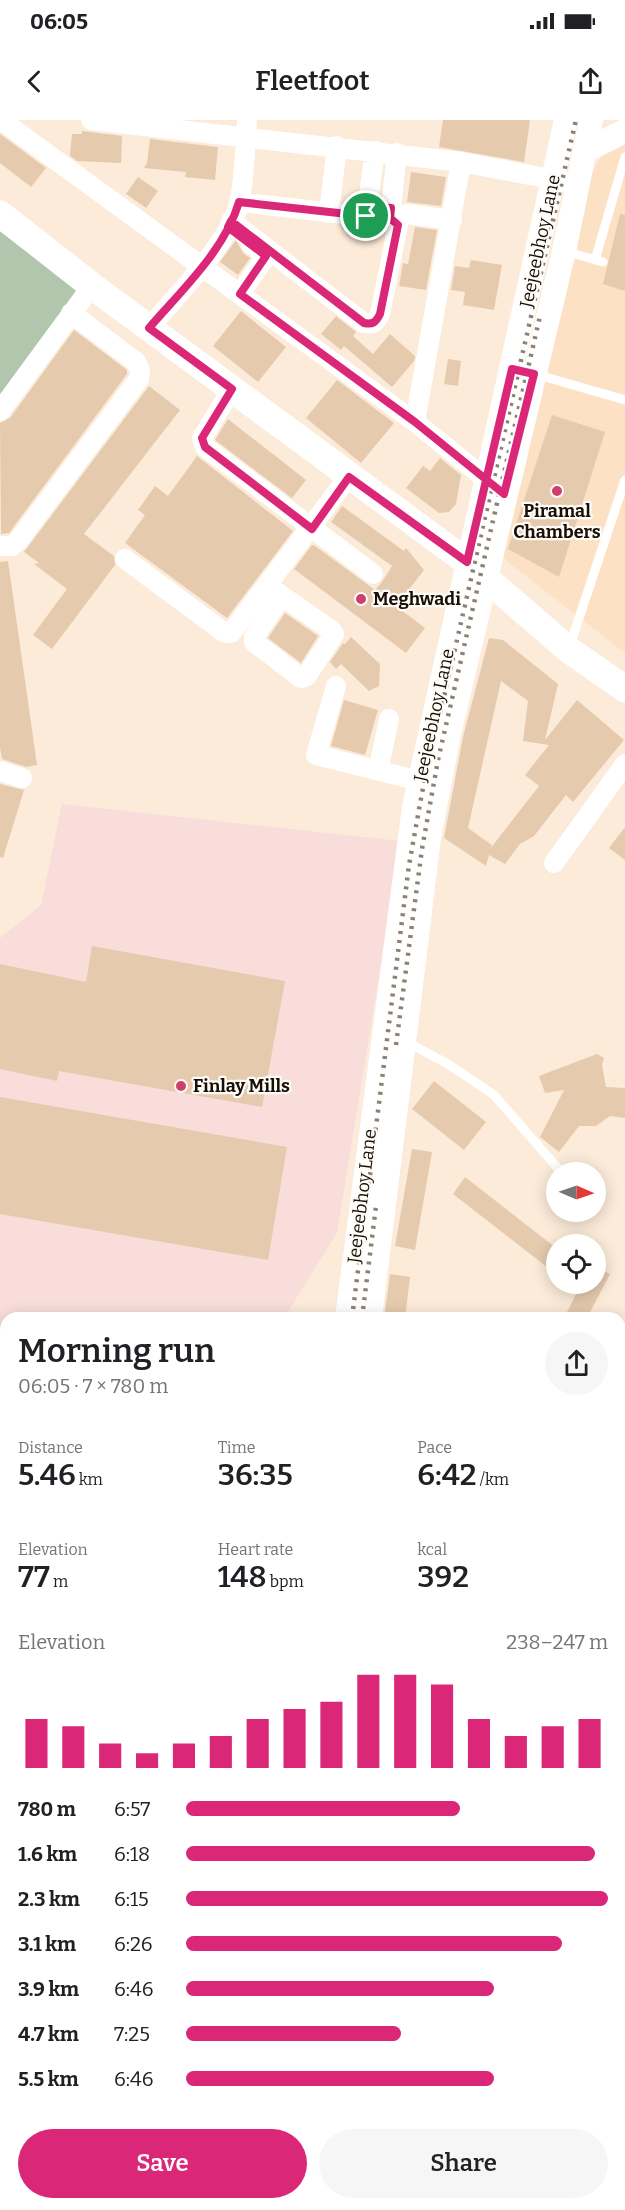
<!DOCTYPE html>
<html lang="en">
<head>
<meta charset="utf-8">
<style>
	:root { --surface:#fff; --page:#f6f6f6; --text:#202124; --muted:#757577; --accent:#db2777 }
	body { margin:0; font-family:Bitter,serif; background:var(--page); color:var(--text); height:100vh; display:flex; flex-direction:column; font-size:22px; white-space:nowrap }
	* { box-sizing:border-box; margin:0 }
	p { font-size:20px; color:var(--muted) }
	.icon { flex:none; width:33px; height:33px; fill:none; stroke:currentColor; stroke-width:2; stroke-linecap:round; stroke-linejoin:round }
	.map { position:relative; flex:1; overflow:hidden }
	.drawer { position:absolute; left:0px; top:1192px; width:626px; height:898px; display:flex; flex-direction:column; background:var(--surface); border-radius:18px 18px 0 0; box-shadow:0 3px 15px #0003 }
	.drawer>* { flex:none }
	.needle { width:39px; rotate:92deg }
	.tools { position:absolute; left:546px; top:1042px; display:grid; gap:12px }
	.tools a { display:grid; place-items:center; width:60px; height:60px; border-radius:50%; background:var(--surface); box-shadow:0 3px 15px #0003; font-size:30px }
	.pin { position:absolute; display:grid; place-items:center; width:51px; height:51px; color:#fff; margin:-26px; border:3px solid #fff; border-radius:50%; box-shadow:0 2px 6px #0007 }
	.round { display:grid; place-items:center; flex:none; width:63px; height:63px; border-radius:32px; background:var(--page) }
	.summary { display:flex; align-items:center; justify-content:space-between; height:102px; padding:0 18px }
	h1 { font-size:33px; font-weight:600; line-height:45px }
	.figures { display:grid; grid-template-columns:repeat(3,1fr); gap:9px; height:102px; padding:6px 18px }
	.figures div { display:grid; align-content:center }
	.figures b { font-size:30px; font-weight:600 }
	.figures small { font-size:16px; font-weight:400 }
	.figures p { font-size:16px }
	.chart { height:168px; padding:12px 18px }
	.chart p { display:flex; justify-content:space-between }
	.chart svg { width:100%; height:108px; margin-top:6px; stroke:var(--accent); stroke-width:6 }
	.cta { display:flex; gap:12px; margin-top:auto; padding:12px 18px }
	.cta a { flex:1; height:69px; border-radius:36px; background:var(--accent); color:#fff; font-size:24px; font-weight:600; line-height:69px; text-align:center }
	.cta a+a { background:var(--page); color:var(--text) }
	ul { padding:0 18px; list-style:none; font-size:20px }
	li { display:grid; grid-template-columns:96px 72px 1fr; align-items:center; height:45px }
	li i { height:15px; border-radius:8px; background:var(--accent) }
	.status { display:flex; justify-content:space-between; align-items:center; height:42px; padding:0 30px; background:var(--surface); direction:ltr }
	.status svg { height:16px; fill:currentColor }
	header { display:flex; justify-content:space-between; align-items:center; height:78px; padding:0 18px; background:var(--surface); font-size:27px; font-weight:600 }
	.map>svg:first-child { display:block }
	.built { fill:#fce1c4 }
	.industrial { fill:#f8dddb }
	.green { fill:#b2c5ad }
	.building { fill:#e5caae; fill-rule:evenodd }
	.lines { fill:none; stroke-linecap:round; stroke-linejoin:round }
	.service { stroke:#fff; stroke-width:9 }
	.minor { stroke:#fff; stroke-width:20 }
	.tertiary { stroke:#fff; stroke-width:24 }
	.secondary { stroke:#fff; stroke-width:27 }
	.rail { stroke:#8d8174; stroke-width:4.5; stroke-dasharray:3 6; stroke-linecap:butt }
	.route-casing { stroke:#fff; stroke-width:12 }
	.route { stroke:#db2777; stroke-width:8 }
	.poi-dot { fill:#cc3f6f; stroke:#fffbf6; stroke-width:2 }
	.labels { text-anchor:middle; stroke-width:4.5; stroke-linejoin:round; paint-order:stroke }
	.street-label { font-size:18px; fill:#171009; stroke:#fffbf6 }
	.poi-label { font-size:18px; font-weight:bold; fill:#171009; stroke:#fffbf6; text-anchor:start }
</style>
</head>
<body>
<div class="status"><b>06:05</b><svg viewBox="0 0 49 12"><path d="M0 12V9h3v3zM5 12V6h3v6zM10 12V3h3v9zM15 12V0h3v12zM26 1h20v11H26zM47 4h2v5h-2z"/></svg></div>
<header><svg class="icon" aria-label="back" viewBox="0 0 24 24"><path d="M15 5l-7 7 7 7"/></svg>Fleetfoot<svg class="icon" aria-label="share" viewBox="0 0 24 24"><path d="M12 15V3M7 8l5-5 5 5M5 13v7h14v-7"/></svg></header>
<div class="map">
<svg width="625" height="2090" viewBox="0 0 625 2090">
	<rect width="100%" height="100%" fill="#fcebd9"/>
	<path class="built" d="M625,22v511l-120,-93 -7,-19 90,-361 17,-30z"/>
	<path class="industrial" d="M62,684l339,37 -64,392 -53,85h-278v33l-6,-2v-411l41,-33z"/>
	<path class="green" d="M0,108l84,63 -84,109z"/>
	<path class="building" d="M443,0h87l-6,42 -85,-15z
		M82,11l40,5 -1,27 -44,-2 -7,-5 2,-22h10z
		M0,14l46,34 -15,19 -31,-24z
		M150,19l68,8 -3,33 -30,-3 1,-5 -42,-4 3,-5z
		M411,52l35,5 -5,29 -34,-4z
		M138,57l20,14 -12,17 -20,-14z
		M620,94l5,1v76l-22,-7z
		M415,107l22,3 -11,60 -27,-4 4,-23 5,1z
		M236,120l7,13 7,5 -12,17 -18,-13z
		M471,140l31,5 -8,45 -31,-5 2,-13 -14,-2 4,-24 14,2z
		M241,191l45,36 -28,35 -45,-36z
		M336,196l20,16 -3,4 20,18 17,-20 25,22 -1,5 -22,26 -48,-41 -3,4 -20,-16z
		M74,210l53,40v4l-118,159 -8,1 -1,-111 10,-5z
		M448,239l13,2 -3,25 -14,-2z
		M337,260l57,43 -33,40 -55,-45z
		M149,266l31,24 -96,124 30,22 1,9 -63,84 -19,-14 34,-46 -33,-25 5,-1 -15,-11z
		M552,295l53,17 -46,145 -51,-28z
		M228,299l78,61 -14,18 -77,-58z
		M197,336l96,75 -66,87 -102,-75 20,-28 -7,-5 17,-24 13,10z
		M440,338l21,17 -5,29 -7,8 -10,1 -33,-25 17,-22 7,5z
		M342,386l62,45 2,-3 18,22 -28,36 29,22 -19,25 -112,-84 18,-24 3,1 60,44 7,-8 10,-16 -61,-44z
		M8,441l29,204 -11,2 -24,-8 -2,-12v-185z
		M285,493l33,23 -17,27 -33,-25z
		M351,517l29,27 -1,22 -10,5 -28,-27 -5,5 -6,-7 13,-19 2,1z
		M489,518l14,2 55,44 -13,56 32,-40 47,40 -51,62 -7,-7 -32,41 -14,8 -15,20 -16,-9 -3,11 -42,-28 19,-101zM501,561l27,20 -5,40 26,4 -24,30 14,11 -49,63 2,-4 -24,-17z
		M344,580l34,10 -13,45 -34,-9z
		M0,664l24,6 -21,68 -3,-1z
		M625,707v33l-16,-12z
		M92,826l193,35 -23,126 -203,-36 -2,10 -57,-12v-105l86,18z
		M597,934l7,4 -2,7 4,22 19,1v30l-15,-2 -14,10h-17l-20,26 -19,-15 24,-47 -19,3 -6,-17z
		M434,961l52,41 -22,28 -52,-41z
		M0,977l287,50 -19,113 -268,-46z
		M412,1029l20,3 -17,98 -20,-4z
		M465,1057l91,71v26l-103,-80z
		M596,1147l14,7 -23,44h-23l17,-34h15z
		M390,1154l20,3 -5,41h-21z"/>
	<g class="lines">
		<path class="service" d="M564,131l39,11
			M595,140l30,-103
			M535,254l90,26
			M570,525l55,-165
			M405,921l43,23 46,31 68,78
			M620,1276l5,-11
			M620,1295l5,2
			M620,1445l5,2
			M0,1579l6,-1
			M0,1802l6,11
			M0,1873l6,-4"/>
		<path class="minor" d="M1,0l414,302 82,66
			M91,0l370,42 106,20
			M329,93l8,-67
			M407,94l45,6
			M366,96l9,-65
			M390,98l7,-65
			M231,101l133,102c9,2 12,-1 16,-9l18,-89 -2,-5 -157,-18
			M240,174l26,-38 -15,-12
			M149,208c27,-32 80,-85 90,-124 6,-27 6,-57 8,-84
			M232,269l-30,49 3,9 168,127
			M0,291l92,-125
			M415,302l46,-260
			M0,426h12l6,-5 121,-162 1,-9 -4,-8 -65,-49
			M125,439l100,74h6l118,-157
			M268,466l14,10 49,34 3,4 -28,43 -5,1 -47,-36v-5l28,-41
			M336,566l-20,69 104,26
			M0,651l22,7
			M378,651l11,-52
			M554,743l71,-99
			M0,1229l6,-2
			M0,1337h6
			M0,1460l6,-1
			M0,1537l6,-1
			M620,1985l5,1
			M620,2066l5,-21
			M57,2090l2,-5
			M613,2090l2,-5"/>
		<path class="tertiary" d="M587,30l38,-19
			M347,1198l67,-511 152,-687
			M370,1198l59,-480 20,-104 115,-483 27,-131
			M0,1945l6,5
			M0,1994l6,3
			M217,2085l17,5
			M385,2085l30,5"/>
		<path class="secondary" d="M0,94l92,72 375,276 102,88 56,39"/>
		<path class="rail" d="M396,925l26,-196 16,-89 102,-444
			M352,1198l57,-453 13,-72 154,-673
			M362,1198l14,-112
			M347,2085l11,5
			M374,2085l11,5"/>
	</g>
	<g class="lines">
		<g class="route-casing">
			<path id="route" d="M366,96l-127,-14c-14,48 -58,89 -90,126l83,61 -30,49 3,9 107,82 37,-52 118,85 45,-193 22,5 -30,120 -89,-72 -175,-128 26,-38 -38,-29 3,-6 133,102c9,2 12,-1 16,-9l18,-89 -8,-7 1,-10 -23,-2 -2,10"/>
		</g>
		<use href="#route" class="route"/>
	</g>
	<g class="poi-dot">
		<circle cx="557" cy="371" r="6"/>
		<circle cx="361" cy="479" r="6"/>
		<circle cx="181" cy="966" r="6"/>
	</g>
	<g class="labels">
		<g class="street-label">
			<text transform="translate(540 121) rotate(-78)" y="6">Jeejeebhoy Lane</text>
			<text transform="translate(434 595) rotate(-78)" y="6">Jeejeebhoy Lane</text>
			<text transform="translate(362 1076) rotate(-83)" y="6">Jeejeebhoy Lane</text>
		</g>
		<g class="poi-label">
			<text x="557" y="397" text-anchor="middle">Piramal<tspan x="557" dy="21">Chambers</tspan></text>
			<text x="373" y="485">Meghwadi</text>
			<text x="193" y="972">Finlay Mills</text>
		</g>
	</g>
</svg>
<div class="tools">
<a><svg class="needle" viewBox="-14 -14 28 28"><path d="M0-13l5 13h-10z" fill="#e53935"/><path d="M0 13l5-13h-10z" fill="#757577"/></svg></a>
<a><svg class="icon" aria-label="locate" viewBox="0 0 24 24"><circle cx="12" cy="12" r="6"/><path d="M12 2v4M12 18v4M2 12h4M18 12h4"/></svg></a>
</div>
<div class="pin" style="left:366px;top:96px;background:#1e9e55"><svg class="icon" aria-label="arrive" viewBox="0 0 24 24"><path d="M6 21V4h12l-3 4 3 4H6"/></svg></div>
<section class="drawer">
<div class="summary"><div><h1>Morning run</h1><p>06:05 · 7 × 780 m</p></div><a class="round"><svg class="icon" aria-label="share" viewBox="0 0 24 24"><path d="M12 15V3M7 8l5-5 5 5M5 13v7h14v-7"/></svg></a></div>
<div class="figures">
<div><p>Distance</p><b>5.46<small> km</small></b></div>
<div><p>Time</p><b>36:35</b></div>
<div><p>Pace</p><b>6:42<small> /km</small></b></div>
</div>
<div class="figures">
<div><p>Elevation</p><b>77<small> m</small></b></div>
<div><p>Heart rate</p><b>148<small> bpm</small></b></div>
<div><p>kcal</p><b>392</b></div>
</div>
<div class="chart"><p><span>Elevation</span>238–247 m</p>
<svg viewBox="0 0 160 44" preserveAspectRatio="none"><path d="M5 44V24M15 44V27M25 44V34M35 44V38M45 44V34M55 44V31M65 44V24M75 44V20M85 44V17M95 44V6M105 44V6M115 44V10M125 44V24M135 44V31M145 44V27M155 44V24"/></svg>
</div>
<ul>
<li><b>780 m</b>6:57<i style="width:65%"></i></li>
<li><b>1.6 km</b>6:18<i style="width:97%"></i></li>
<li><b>2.3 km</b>6:15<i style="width:100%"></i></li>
<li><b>3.1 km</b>6:26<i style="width:89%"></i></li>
<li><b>3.9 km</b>6:46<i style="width:73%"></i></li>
<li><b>4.7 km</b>7:25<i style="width:51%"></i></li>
<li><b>5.5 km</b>6:46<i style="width:73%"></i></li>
</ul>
<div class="cta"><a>Save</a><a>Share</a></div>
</section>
</div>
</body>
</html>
